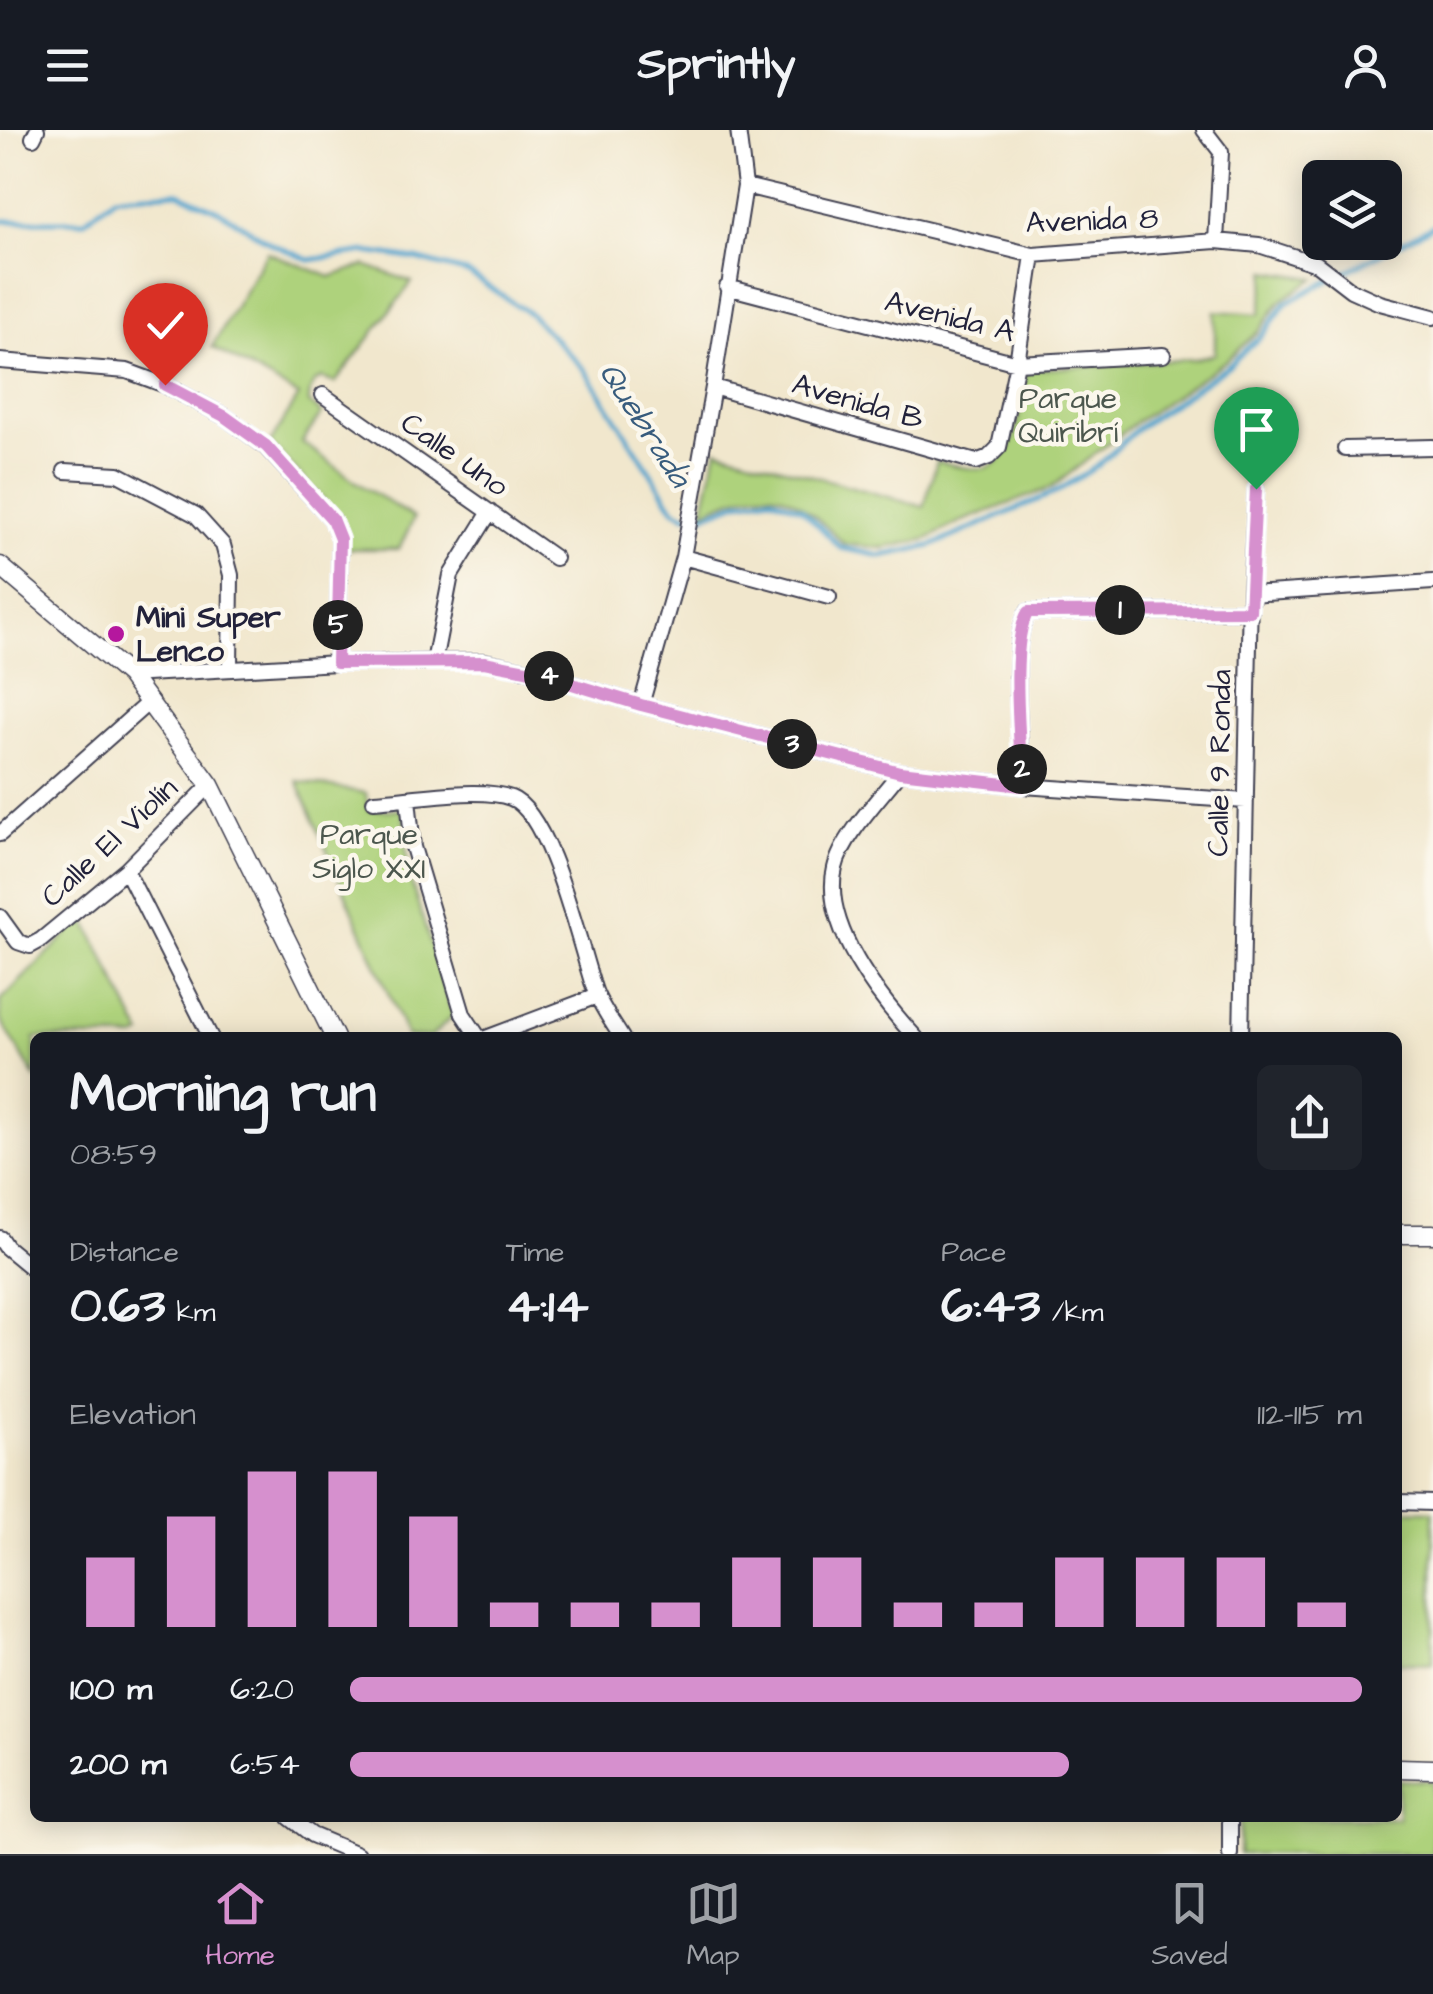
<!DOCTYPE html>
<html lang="en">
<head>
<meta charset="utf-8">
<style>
	:root { --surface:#171b24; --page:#20242c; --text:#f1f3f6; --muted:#9ea1a6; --line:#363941; --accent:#d690ce }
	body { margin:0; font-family:"Architects Daughter",sans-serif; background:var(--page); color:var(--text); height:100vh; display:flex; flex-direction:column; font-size:38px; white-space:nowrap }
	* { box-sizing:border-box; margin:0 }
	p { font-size:32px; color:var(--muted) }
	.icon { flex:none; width:55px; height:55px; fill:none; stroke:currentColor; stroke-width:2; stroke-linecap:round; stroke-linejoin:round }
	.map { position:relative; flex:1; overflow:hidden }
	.side { position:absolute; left:30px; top:902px; width:1372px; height:790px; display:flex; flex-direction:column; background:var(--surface); border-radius:15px; box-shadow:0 5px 25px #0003 }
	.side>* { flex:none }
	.controls { position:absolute; left:1302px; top:30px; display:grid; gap:20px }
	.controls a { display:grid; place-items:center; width:100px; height:100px; border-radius:15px; background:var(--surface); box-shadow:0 5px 25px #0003; font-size:50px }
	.pin { position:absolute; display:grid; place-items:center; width:85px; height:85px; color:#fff; margin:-102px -42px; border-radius:50% 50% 50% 0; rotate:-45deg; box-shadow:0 0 10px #0007 }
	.pin .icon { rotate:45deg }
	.km { position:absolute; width:50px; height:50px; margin:-25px; border-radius:50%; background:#222; color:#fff; font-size:28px; line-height:50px; text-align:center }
	.round { display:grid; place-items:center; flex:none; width:105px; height:105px; border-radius:15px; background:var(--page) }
	.head { display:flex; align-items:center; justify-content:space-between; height:170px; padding:0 40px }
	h1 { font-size:55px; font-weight:700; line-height:75px }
	.stats { display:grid; grid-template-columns:repeat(3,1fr); gap:15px; height:170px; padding:10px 40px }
	.stats div { display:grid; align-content:center }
	.stats b { font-size:50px; font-weight:700 }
	.stats small { font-size:28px; font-weight:400 }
	.stats p { font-size:28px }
	.chart { height:280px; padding:20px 40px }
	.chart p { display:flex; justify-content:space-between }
	.chart svg { width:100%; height:180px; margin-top:10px; stroke:var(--accent); stroke-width:6 }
	ul { padding:0 40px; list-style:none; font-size:32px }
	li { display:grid; grid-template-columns:160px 120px 1fr; align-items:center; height:75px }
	li i { height:25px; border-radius:12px; background:var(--accent) }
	header { display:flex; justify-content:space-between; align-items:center; height:130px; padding:0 40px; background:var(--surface); font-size:45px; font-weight:700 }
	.menu { display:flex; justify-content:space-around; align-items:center; height:140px; border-top:2px solid var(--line); background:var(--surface); font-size:28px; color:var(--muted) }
	.menu a { display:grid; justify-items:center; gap:5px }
	.menu .active { color:var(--accent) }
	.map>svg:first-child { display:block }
	.green { fill:#aed27b; stroke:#687a5b; stroke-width:2.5 }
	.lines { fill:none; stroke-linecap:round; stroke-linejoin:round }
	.stream { stroke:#53a4cd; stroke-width:5 }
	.minor-casing { stroke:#414051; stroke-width:18 }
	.tertiary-casing { stroke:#414051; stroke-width:21 }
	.minor { stroke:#fff; stroke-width:14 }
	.tertiary { stroke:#fff; stroke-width:18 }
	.route-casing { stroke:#fff; stroke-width:20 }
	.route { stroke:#d690ce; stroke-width:12 }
	.poi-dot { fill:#b5179e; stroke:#fbf7ec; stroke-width:4 }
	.labels { text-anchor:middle; stroke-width:9; stroke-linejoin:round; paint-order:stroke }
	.street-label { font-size:30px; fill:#22223b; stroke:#fbf7ec }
	.park-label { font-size:30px; fill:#4c574e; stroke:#fbf7ec }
	.poi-label { font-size:30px; font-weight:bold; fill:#22223b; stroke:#fbf7ec; text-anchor:start }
	.water-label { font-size:32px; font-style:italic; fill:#385c7d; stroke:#fbf7ec }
</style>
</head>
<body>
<header><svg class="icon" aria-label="menu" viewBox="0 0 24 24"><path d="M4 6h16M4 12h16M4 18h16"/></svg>Sprintly<svg class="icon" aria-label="person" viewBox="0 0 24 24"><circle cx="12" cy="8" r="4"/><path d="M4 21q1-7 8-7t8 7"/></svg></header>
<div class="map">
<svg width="1433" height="1724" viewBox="0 0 1433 1724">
	<rect width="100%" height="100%" fill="#fbf7ec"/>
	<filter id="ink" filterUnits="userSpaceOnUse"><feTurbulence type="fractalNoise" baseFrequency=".01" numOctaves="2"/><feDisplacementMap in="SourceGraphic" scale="20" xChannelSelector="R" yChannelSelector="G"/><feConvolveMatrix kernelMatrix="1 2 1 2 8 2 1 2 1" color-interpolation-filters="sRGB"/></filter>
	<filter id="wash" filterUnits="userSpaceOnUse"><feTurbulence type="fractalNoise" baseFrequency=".0048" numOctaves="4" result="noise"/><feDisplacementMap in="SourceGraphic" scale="40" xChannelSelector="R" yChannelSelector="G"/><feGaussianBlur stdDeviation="2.25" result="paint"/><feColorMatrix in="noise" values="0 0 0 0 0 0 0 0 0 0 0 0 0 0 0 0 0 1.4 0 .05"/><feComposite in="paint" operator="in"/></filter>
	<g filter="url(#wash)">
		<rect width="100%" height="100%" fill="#f1e7cd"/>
		<path class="green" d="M267,122l63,25 35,-12 47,17 -77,101 -13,-5c-11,4 -13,13 -13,25l13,10 -20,29 54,40 58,36 -15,31h-55l1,-17 -6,-15 -69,-74 29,-47 -87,-49z
			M1267,141l48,7 -34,23 -23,31 -34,30 -89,61 -84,65 -91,34 -33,17 -44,9 -39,-4c-52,-52 -70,-67 -141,-32l14,-63 207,58 13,-46c14,3 34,10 48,7 36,-9 35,-68 42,-98l166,-11 22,-5v-43l45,3z
			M297,651l69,12 2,17h35l6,65 44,141 -22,21h-24z
			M84,787l58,118 -6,3h-101v39l-35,-58v-18z
			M1398,1380l35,1v153l-35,-1z
			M1398,1650l35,1v73h-194l1,-36h158z"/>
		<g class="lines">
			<path class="stream" d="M0,91h84l32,-25 61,-4 44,20 51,32 37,16 57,-8 50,7 52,14 62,41 55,56 89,139 9,5 17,3 38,-15 33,-5 31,12 39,39 40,8 50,-10 125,-54 43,-27 39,-37 91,-63 34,-31 23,-31 147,-77"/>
		</g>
	</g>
	<g filter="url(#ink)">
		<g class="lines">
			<g class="minor-casing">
				<path id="minor" d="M1204,0l17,22 -5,89
					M33,8l4,-8
					M745,56l288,69 183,-14 43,4 58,19 34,26 29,13 53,14
					M727,157l290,76 146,-8
					M0,231l127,10 38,14 59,31 41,30 67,73 8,20 -3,124
					M713,257l263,75 13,-5 10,-10 18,-84 16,-108
					M323,265l232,163
					M1345,319l88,-2
					M65,341l53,3 78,41 27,30 8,30 -1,93
					M683,427l146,40
					M1250,464l183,-12
					M434,532l17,-87 39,-63
					M129,545l208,-12 147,-2 43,9 114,35 259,67 123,14 223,15
					M641,575l42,-148 30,-170 32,-201 -7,-56
					M900,642c-19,25 -58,65 -65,96 -14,57 45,131 81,170
					M1023,656c-2,-39 -14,-145 5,-174l222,-1
					M408,669l5,48 50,167 16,24
					M374,671c35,-2 106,-15 137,-3 40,15 69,151 84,193 6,16 18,32 27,47
					M0,704l150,-133
					M126,740l85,168
					M0,787l18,25 12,4 11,-6 85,-70 84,-85
					M486,908l111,-42
					M1241,908l9,-444 6,-105
					M0,1108l6,9 29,24
					M1398,1372l35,1
					M290,1688l22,17 45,19
					M1230,1688v36"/>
			</g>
			<g class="tertiary-casing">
				<path id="tertiary" d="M0,436l129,109 81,110 125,253
					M1398,1104h35
					M1398,1638l35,1"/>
			</g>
			<use href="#minor" class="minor"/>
			<use href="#tertiary" class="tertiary"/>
		</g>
	</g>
	<g class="lines" filter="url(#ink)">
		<g class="route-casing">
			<path id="route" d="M165,255l59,31 42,30 66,73 8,20 -3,124 147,-1 42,8 115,35 259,67 122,14c-1,-38 -13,-145 6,-174l222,-1 6,-122"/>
		</g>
		<use href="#route" class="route"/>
	</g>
	<circle class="poi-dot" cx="116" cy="504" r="10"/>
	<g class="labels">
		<g class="street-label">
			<text transform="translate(1092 90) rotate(-2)" y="10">Avenida 8</text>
			<text transform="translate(950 186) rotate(14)" y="10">Avenida A</text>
			<text transform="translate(858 271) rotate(16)" y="10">Avenida B</text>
			<text transform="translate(455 324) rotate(35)" y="10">Calle Uno</text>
			<text transform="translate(1219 633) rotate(-89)" y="10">Calle 9 Ronda</text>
			<text transform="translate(109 712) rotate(-43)" y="10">Calle El Violín</text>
		</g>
		<g class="park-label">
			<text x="1068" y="278">Parque<tspan x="1068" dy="34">Quiribrí</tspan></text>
			<text x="369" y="714">Parque<tspan x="369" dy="34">Siglo XXI</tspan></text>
		</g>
		<g class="poi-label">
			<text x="136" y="497">Mini Super<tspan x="136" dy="34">Lenco</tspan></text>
		</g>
		<g class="water-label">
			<text transform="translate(646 294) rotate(57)" y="11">Quebrada</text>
		</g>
	</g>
</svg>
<div class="controls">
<a><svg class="icon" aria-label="layers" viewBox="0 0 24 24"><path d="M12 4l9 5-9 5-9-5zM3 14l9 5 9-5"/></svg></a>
</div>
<div class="pin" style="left:1256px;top:359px;background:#1e9e55"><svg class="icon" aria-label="arrive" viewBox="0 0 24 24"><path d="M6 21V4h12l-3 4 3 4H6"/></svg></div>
<div class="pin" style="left:165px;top:255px;background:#d93025"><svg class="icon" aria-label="check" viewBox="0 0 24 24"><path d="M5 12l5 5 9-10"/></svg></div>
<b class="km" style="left:1120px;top:480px">1</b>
<b class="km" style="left:1022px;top:639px">2</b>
<b class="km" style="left:792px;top:614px">3</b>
<b class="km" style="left:549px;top:546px">4</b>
<b class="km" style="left:338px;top:495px">5</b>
<section class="side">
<div class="head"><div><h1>Morning run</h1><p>08:59</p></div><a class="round"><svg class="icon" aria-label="share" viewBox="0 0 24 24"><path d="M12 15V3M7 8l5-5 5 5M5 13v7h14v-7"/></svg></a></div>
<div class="stats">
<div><p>Distance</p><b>0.63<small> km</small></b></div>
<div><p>Time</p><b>4:14</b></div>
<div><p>Pace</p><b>6:43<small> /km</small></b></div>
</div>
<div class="chart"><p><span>Elevation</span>112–115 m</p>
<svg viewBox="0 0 160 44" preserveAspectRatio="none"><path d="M5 44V27M15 44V17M25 44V6M35 44V6M45 44V17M55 44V38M65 44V38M75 44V38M85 44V27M95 44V27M105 44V38M115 44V38M125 44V27M135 44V27M145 44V27M155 44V38"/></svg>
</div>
<ul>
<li><b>100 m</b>6:20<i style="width:100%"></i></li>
<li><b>200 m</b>6:54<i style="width:71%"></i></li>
</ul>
</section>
</div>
<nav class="menu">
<a class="active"><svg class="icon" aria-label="home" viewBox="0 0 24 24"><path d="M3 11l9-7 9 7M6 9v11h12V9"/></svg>Home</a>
<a><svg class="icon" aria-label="map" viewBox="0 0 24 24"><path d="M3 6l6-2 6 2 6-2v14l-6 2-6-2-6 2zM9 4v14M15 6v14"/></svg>Map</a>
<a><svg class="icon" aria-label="saved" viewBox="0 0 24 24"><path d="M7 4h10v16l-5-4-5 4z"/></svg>Saved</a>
</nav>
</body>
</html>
